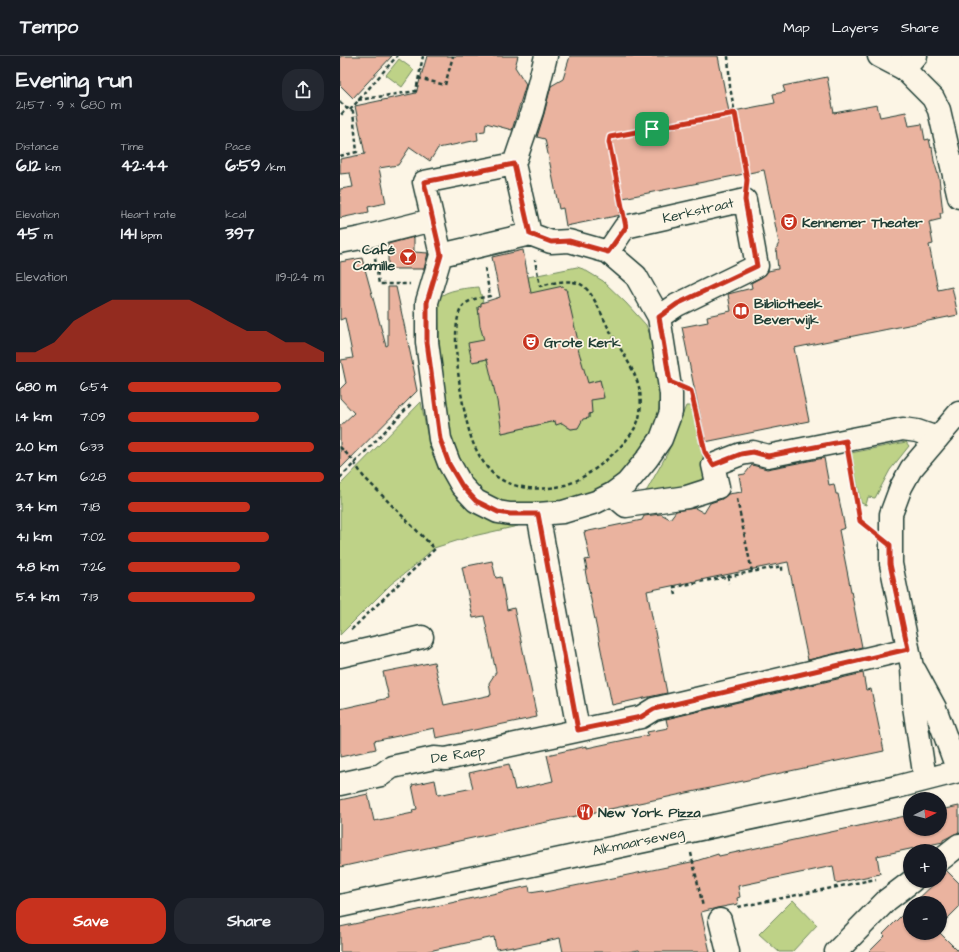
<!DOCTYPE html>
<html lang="en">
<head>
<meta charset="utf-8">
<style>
	:root { --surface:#171b24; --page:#242831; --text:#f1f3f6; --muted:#9ea1a6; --line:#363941; --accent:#c8321e }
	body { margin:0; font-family:"Architects Daughter",sans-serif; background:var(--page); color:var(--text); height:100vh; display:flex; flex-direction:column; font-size:15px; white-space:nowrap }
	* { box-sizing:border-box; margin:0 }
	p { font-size:13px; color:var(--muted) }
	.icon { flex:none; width:22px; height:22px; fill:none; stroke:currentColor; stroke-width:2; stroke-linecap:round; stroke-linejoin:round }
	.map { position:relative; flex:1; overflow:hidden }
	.drawer { display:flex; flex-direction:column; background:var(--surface); width:340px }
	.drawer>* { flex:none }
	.needle { width:26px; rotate:84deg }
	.tools { position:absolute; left:563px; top:736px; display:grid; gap:8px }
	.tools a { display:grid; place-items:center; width:44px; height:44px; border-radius:50%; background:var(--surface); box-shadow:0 1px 3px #0004; font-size:20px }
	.pin { position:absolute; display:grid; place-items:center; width:34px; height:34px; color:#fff; margin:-17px; border-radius:8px; box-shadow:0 2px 6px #0006 }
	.round { display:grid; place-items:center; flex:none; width:42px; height:42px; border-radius:16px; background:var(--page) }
	.summary { display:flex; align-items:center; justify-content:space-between; height:68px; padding:0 16px }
	h1 { font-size:22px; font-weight:700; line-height:30px }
	.metrics { display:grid; grid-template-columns:repeat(3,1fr); gap:6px; height:68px; padding:4px 16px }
	.metrics div { display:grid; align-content:center }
	.metrics b { font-size:17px; font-weight:700 }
	.metrics small { font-size:11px; font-weight:400 }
	.metrics p { font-size:11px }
	.chart { height:112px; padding:8px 16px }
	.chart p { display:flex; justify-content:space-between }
	.chart svg { width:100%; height:72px; margin-top:4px; fill:var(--accent); opacity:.7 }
	.primary-button { display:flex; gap:8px; margin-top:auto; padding:8px 16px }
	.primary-button a { flex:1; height:46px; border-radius:16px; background:var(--accent); color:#fff; font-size:16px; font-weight:700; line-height:46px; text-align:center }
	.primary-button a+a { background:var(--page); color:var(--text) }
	ul { padding:0 16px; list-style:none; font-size:13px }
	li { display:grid; grid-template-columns:64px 48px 1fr; align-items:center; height:30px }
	li i { height:10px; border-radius:5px; background:var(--accent) }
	header { display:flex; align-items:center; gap:24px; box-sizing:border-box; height:56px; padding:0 20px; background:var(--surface); border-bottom:1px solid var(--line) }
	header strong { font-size:19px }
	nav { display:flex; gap:22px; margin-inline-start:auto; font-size:14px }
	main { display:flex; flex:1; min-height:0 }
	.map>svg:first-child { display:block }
	.green { fill:#bed287; stroke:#6e885e }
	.building { fill:#eab39f; stroke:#1f3d34 }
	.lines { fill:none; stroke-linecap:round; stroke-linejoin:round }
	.street-casing { stroke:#1f3d34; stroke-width:25 }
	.secondary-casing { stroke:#1f3d34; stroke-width:25 }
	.path { stroke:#1f3d34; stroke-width:2.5; stroke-dasharray:4 3; stroke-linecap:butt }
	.street { stroke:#fcf5e5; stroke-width:22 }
	.secondary { stroke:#fcf5e5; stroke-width:22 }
	.route-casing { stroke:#fff; stroke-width:8 }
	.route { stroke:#c8321e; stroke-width:5 }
	.labels { text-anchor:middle; stroke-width:3.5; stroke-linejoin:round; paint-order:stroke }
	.street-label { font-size:14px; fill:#1f3d34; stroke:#fcf5e5 }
	.poi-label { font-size:14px; font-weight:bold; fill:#1f3d34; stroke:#fcf5e5; text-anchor:start }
</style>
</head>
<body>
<header>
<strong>Tempo</strong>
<nav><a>Map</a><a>Layers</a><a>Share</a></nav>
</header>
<main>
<section class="drawer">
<div class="summary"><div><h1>Evening run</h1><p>21:57 · 9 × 680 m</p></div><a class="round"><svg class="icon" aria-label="share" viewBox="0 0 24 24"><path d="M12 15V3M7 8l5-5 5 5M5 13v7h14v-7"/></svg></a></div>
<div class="metrics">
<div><p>Distance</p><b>6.12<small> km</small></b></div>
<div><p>Time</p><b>42:44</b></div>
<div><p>Pace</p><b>6:59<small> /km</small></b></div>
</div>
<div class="metrics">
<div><p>Elevation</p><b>45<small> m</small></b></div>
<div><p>Heart rate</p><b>141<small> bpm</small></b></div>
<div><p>kcal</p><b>397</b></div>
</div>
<div class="chart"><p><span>Elevation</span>119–124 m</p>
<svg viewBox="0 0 160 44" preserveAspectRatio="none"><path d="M0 44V38L10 38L20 32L30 19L40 12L50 6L60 6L70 6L80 6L90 6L100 12L110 19L120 25L130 25L140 32L150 32L160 38V44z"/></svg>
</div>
<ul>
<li><b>680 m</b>6:54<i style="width:78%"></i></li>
<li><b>1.4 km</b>7:09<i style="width:67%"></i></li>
<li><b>2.0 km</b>6:33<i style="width:95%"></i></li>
<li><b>2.7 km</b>6:28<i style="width:100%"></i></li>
<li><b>3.4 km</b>7:18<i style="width:62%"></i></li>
<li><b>4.1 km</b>7:02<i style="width:72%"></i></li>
<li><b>4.8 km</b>7:26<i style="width:57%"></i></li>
<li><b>5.4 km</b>7:13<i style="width:65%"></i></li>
</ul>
<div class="primary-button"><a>Save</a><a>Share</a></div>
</section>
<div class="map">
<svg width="619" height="896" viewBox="0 0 619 896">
	<rect width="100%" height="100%" fill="#fcf5e5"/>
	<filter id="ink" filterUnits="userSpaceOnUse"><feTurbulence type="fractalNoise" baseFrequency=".025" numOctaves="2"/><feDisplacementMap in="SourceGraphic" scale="8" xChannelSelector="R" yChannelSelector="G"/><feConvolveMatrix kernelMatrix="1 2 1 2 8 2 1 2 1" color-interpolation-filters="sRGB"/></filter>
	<g filter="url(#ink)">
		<path class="green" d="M59,3l15,11 -12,17 -16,-12z
			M237,211l6,2 20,12 23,22 20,22 7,17 8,49 -4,33 -19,32 -39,38 -42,11 -47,-1 -25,-8 -22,-26 -12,-27 -11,-77 -2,-67c7,-10 31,-11 41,-12l4,15 -2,1v3l-3,1v2l10,30 -16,23 12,-2 4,-3 9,31 -3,1 1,3 3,-1 7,25 -5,2 2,15 53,-12 1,4 9,-6 2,8 4,2 7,-1 1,-12 10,2v-4l3,-1 -6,-12 18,-4 -4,-17 -17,4 -2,-26 -1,-2 -3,1 -3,-15 4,-1 -10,-32 3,-1 -1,-2h-3l-3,-14h3v-3l-36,7 -6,-13 4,-1 -1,-5z
			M81,346l9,47 14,28 13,22 35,22 28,2 -2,3 -49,11 -35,11 -21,19 -22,17 -51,51v-150z
			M346,350h6l16,74 -22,10 -49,8 10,-8 20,-36z
			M566,386l3,4 -19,24 -15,28 -7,-1 -2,8 -5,-2 -10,-50z
			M453,844l24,25 -25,27h-13l-20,-18z"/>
		<path class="building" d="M0,0h52l-39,42 -13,-13z
			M87,0h91l-3,11 11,17 -14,46 -26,-7 -1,8 -8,1 1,8 -40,8 -8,13 -20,-14 -12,18 -19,3 7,35 -18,4 1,5 -29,6v-29l13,-2 -3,-14 -10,1v-15l25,-5 -10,-48 61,-13z
			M230,0h148l11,56 46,-9 -2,-9 12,-2 -2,-6 44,-9 7,36 43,-8 3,12 26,-5 3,14 13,-2 3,16 4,-1 2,9 1,-1 2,14 5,17 4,35h-3l1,6 -12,3 4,22 -4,1 9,45 14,-3 6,28 -164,33 15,73 -104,21 -23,-115 26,-5 -1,-6 24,-5 -3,-17 24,-6 -1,-5 11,-6 6,-6 10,-2 -2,-20 3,-6 -15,-73 -146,29 3,16 -55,11 -3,-18 -4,1 -14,-70 -8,-2 7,-23 7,-28 12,-7z
			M74,181v15l14,1 -4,16h-36v-25z
			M183,194l8,43 32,-7 1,3h2l12,52 -2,1 12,41 12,-3 4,18 -13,2 1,13 -3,1v4l-6,1 -5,9 -7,1 -9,-6 -6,2 -1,-4 -53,12 -5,-32 -10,-42 -15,3 -4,-19 16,-3 -4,-14 -2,-19 3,-1v-3l19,-6 -8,-40z
			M22,202l24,88 2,-1v-58h8l19,88 -1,1 3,15 -77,78v-43l14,-13 -14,-15v-9l6,-6 -5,-23 12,-2 -8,-40 -5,2v-58z
			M484,402l5,27 5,-1 2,10h2l7,34 -6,2 23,117 -54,13 -20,-98 -141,29 20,102 -55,12 -27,-135h2l-2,-10 5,-1 -6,-27 58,-12 2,-4 17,-2 9,5 6,-8 19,-3 9,5 6,-10 12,-4 6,-5 14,-2 -3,-17 6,-1 7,-9 15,4z
			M152,505l4,17 5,-1 6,33 7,-2 23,109 -101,21 -2,-10 -36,8 -24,5 2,8 -36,8v-48l49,-11 -6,-26 51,-10 10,43 47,-10 -2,-12 7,-11 -12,-56 -11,2 -11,-51z
			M523,617l3,17 5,-1 13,62 -216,46 -150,31 -178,39v-67l28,-6 6,27 39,-8 -1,-3 5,-1 -5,-24 23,-5 3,15 35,-7 -4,-15 40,-9 6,26 38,-9 -6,-26 40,-9v2l61,-13 -1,-3 21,-4 -2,-9z
			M619,750v26l-16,8v2l-66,14 3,18 -44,9 -3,-17 -95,20 2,11 -3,1 1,6 -21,4 -16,4 9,40h-70l-1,-2 -11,2h-65l-3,-14 -47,10v-2l-17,3 -2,-12 -70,15h-84v-25l189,-41 1,6 13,-2 2,2 151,-31 22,-7 1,2 191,-41v14h30v-19z
			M607,815l12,12v24l-18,18 3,3 -4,4v-29h-26l23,-22h3v-3z
			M570,851v26h30l19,19h-90l16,-16 -2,-2z"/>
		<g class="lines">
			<g class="street-casing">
				<path id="street" d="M564,13l12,-13
					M174,108l-90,18 17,73 -14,47v40l13,97 9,24 13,23 14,15 22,11 12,2h28l25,-2 33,-10 16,-8 15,-11 20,-24 14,-20 10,-27v-18l-12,-77 -23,-41 -28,-24 17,-25 120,-27 12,66 -80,39 -18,12
					M174,108l18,-53 14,-55
					M174,108l16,70
					M0,186l21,-4 71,-18
					M101,199l89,-21 21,8 18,-1 39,11
					M272,438l14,12 61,-9 31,-10 -5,-22 28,-11 12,-2 15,4 135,-27 14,2 20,7
					M198,458l40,215
					M0,600l82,-19
					M0,728l41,-9 11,-8 42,-9 12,1 195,-42 13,-8 42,-10 212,-50
					M600,804l19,-15
					M380,864l8,32
					M496,896l51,-52 25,-19"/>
			</g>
			<g class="secondary-casing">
				<path id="secondary" d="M539,0l25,13 29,29 6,12 20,87
					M575,615l20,37 23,63
					M585,723l-11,-73 -2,-39 -21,-103v-50l10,-27 10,-18 48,-56
					M0,850l557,-119 62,-16"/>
			</g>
			<path class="path" d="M388,0l2,31 17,92
				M78,22l27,7 8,-29
				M18,44l58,-9 7,-35
				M0,46l7,6 -7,8
				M10,54l47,-54
				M0,100l17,-4 -4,-40 -6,-4
				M282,150l-13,-64 1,-5 125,-24
				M35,202l4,26h31
				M145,212l5,28c-9,2 -20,2 -27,10 -17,18 1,118 11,139 5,11 13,25 23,32 19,13 46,14 68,8 23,-6 68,-43 74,-67 2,-8 2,-19 1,-27 -5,-22 -19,-40 -30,-60 -7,-12 -16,-38 -28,-46 -12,-7 -29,-2 -42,1l-5,-26
				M355,353l8,37
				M0,391l12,12 11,17 72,73 -84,81
				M510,405l10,60 9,7
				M0,422l72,-75
				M397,443l15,73
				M388,520l1,7
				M336,539l-2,-8 108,-21v5
				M351,797l12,54
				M398,851l138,-28"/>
			<use href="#street" class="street"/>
			<use href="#secondary" class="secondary"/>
		</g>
	</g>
	<g class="lines" filter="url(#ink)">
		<g class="route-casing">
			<path id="route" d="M395,57l12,67 -2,20 12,66 -80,38 -18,13 11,65 21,9 14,61 8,13 28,-11 12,-2 15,4 78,-15 14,80 30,24v19l18,85 -212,50 -42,10 -13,8 -63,13 -40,-216h-28l-12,-2 -22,-11 -14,-15 -13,-22 -9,-25 -13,-97v-40l14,-47 -17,-73 90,-18 16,70 21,8 18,-1 39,11 18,-25 -17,-85 1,-5z"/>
		</g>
		<use href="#route" class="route"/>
	</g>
	<defs>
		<g id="theatre-disc" transform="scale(0.9)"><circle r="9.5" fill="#c8321e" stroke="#fcf5e5"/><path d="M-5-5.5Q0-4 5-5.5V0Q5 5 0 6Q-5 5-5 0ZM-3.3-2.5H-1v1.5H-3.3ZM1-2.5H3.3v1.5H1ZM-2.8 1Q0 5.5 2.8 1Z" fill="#fff"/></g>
		<g id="bar-disc" transform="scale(0.9)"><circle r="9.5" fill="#c8321e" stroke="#fcf5e5"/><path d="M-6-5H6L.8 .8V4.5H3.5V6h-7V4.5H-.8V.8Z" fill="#fff"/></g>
		<g id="library-disc" transform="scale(0.9)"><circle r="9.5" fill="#c8321e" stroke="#fcf5e5"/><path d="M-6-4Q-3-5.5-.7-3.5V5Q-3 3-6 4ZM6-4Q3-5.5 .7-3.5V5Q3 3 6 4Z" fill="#fff"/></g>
		<g id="restaurant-disc" transform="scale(0.9)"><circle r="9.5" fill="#c8321e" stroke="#fcf5e5"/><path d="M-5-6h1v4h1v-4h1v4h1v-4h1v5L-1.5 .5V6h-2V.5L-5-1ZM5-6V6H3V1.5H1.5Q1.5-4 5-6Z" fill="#fff"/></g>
	</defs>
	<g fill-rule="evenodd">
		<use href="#theatre-disc" x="449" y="166"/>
		<use href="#bar-disc" x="68" y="201"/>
		<use href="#library-disc" x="401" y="255"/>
		<use href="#theatre-disc" x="191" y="286"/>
		<use href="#restaurant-disc" x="245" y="756"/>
	</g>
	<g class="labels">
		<g class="street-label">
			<text transform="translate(358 154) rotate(-13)" y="5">Kerkstraat</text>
			<text transform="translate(118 698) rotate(-9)" y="5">De Raep</text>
			<text transform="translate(298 785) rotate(-12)" y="5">Alkmaarseweg</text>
		</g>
		<g class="poi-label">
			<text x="462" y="171">Kennemer Theater</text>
			<text x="55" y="198" text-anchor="end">Café<tspan x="55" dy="16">Camille</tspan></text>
			<text x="414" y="252">Bibliotheek<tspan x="414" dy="16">Beverwijk</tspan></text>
			<text x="204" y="291">Grote Kerk</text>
			<text x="258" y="761">New York Pizza</text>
		</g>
	</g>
</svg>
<div class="tools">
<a><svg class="needle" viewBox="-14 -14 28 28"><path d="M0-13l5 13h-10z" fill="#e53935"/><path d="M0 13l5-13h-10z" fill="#9ea1a6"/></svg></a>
<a>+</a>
<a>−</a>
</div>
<div class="pin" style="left:312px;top:73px;background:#1e9e55"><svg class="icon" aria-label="arrive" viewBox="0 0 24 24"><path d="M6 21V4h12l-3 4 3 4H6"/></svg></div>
</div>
</main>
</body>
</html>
